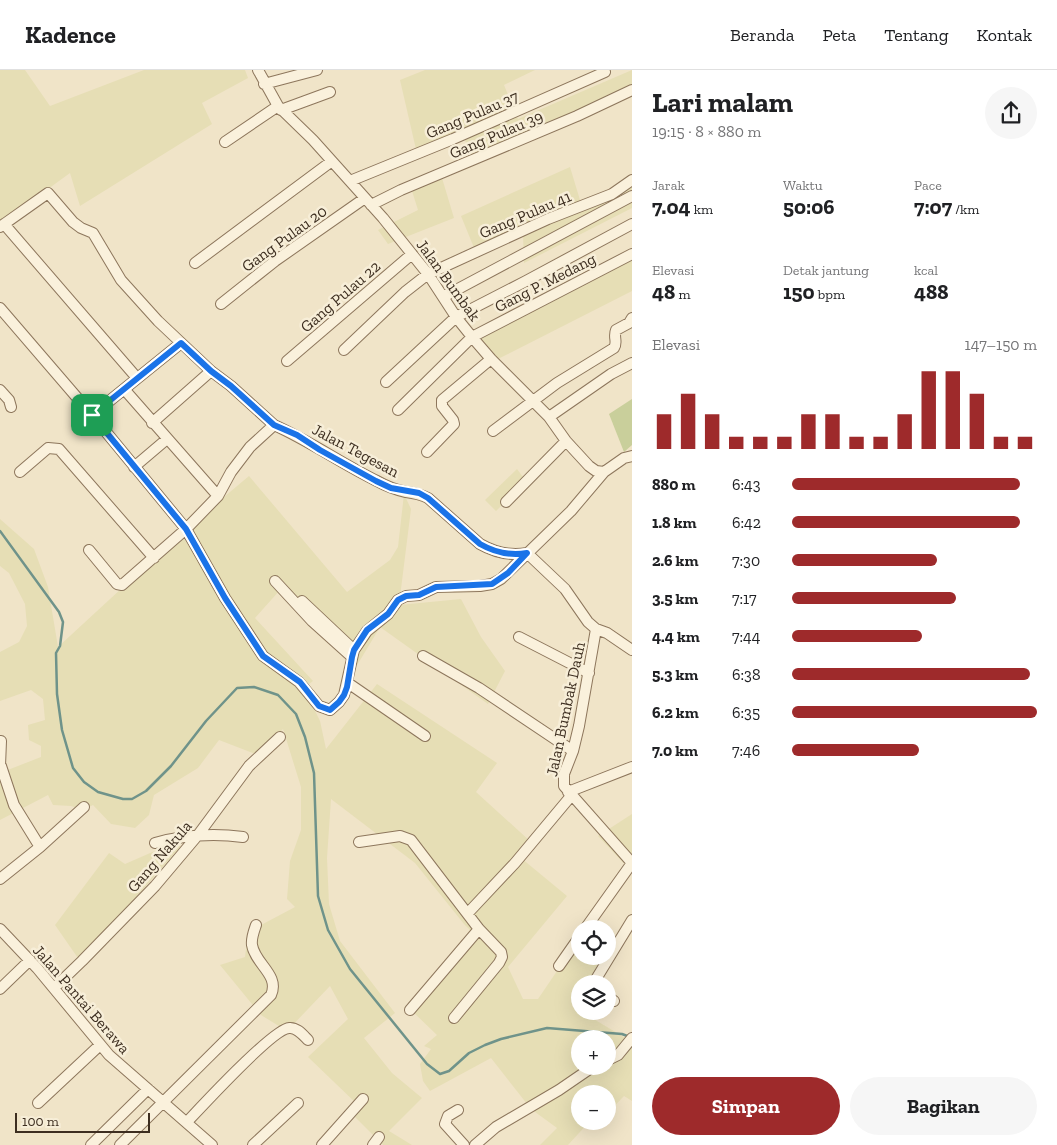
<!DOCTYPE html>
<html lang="id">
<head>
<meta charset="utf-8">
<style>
	:root { --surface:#fff; --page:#f6f6f6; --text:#202124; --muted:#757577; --line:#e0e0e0; --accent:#9e2a2b }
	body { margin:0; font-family:"Zilla Slab",serif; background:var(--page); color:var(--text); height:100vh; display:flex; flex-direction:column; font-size:19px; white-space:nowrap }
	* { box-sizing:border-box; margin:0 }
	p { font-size:16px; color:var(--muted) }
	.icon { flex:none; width:28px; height:28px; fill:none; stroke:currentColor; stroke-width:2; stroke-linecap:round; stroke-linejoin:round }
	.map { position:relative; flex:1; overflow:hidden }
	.drawer { display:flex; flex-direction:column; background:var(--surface); width:425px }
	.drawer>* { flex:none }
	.fabs { position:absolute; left:571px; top:850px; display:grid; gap:10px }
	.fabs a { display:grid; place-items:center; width:45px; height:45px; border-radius:50%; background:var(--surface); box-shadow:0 5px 20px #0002; font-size:25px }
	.scale { position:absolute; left:15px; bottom:12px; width:135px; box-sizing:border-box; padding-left:5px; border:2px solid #3d2e20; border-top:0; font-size:14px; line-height:18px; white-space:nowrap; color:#3d2e20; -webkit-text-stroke:4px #f7eed8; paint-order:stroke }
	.pin { position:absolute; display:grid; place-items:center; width:42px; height:42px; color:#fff; margin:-21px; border-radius:10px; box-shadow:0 2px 8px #0006 }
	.round { display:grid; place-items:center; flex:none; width:52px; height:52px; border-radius:26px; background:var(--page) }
	.summary { display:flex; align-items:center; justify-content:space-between; height:85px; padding:0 20px }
	h1 { font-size:28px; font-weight:800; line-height:38px }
	.figures { display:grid; grid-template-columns:repeat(3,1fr); gap:8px; height:85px; padding:5px 20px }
	.figures div { display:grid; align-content:center }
	.figures b { font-size:21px; font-weight:800 }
	.figures small { font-size:14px; font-weight:400 }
	.figures p { font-size:14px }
	.chart { height:140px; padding:10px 20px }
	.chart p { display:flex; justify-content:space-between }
	.chart svg { width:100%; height:90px; margin-top:5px; stroke:var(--accent); stroke-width:6 }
	.button { display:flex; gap:10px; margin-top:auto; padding:10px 20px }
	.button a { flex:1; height:58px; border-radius:30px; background:var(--accent); color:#fff; font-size:20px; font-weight:800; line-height:58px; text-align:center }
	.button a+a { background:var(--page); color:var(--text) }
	ul { padding:0 20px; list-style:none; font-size:16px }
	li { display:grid; grid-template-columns:80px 60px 1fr; align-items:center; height:38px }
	li i { height:12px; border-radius:6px; background:var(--accent) }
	header { display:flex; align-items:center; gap:30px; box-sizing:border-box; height:70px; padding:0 25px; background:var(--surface); border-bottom:1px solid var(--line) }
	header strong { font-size:24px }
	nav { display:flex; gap:28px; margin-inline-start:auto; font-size:18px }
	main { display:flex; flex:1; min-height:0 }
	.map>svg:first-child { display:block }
	.farmland { fill:#e6deb5; fill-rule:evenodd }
	.green { fill:#c9cf9b }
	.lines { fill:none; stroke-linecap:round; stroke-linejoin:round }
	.stream { stroke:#6f938a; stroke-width:2.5 }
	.minor-casing { stroke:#8d765c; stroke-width:12 }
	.minor { stroke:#faf1dc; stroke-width:10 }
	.route-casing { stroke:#fff; stroke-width:10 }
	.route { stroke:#1a73e8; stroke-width:6 }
	.labels { text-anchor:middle; stroke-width:5; stroke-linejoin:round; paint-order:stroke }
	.street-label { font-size:16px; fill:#3d2e20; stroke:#f7eed8 }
</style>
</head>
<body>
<header>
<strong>Kadence</strong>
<nav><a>Beranda</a><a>Peta</a><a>Tentang</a><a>Kontak</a></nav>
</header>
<main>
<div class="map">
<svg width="632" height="1075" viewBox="0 0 632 1075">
	<rect width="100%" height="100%" fill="#f0e4c8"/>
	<path class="farmland" d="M0,0h25l25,36 94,-36h101l3,8 -46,25 10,21 -132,82 -10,-33 -70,51z
		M425,0h110l-31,15 14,34 114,-49v25l-159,68 -8,-23 -47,18 -18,-78z
		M570,97l13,43 49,-24v22l-108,55 -1,-29 -46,21 -16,-39z
		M442,108l12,40 -66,26 -10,-14 40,-20 -6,-19z
		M632,190v31l-136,69 -20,-21z
		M517,399l9,12 -30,30 -11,-11z
		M249,406l98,116 43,-32 8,-13 6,-53 7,15 -12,96 62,-6 20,38 24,34 -17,33 -108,-77 -24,40 -76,-77 -25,28 58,63 -9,7 16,33 6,28 51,-65 120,79 -21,29 55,50 -10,16 46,38 -59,71 15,32h15l36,-53 6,4v6h10l11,7 -14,21h-7v10l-8,12 60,36v59l-8,-5 -16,17v-19h-28v27h10l-22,24h-28l17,-17 -26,-19 -40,-51 -61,33 -7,-10 -3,-17 11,-15 -7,-3 13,-11 -25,-24 61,-78 -9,-9 -49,-61 -84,-64 -4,59 2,46 11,37 55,72 -31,25 28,35 30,25 -33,33 23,14h-29l-33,-33 9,-6 -51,-49 40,-38 -18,-33 -43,45 -26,-16 -41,-50 25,-8 3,-25 47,-25 -8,-8 3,-38 11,-31v-43l-18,-58 -25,26 -39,-15 -21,28 -44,27 -5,20 -14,13 -24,-4 -18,-19 -10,5 -12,-4 -18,-1 -5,-10 -48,25v-47l41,-16v-11l-12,-6 -1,-15 17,-5 -2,-21 -12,-9 -31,11v-49l19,-10 8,-16 -2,-22 -16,-31 -9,-7v-47l34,30 14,38 10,60 128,-118zM580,969h28v27h-28z
		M632,744v58l-34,-36z
		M181,776l-101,115 -25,-36 54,-72 16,11 39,-17z"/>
	<path class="green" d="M632,329v46l-8,7 -15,-38z"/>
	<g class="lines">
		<path class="stream" d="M0,461l59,81 4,10 -3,24 -4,7 1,41 5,36 11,38 11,14 14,10 25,7h9l14,-8 25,-25 35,-45 31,-33 17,-1 24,8 18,19 9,23 9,36 4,123 10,34 22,39 77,95 13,10 9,-3 20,-18 16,-8 16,-6 46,-11 75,6 8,3"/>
		<g class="minor-casing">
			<path id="minor" d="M258,0l20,36 35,34 70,78 45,56 28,43 16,20 19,22 58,58 17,24 23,25 7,5 8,1
				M264,14l53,-14
				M281,40l49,-18
				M225,72l53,-36
				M350,111l103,-42 152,-67
				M371,135l30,-15 176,-74 55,-26
				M4,154l133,154
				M0,157l48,-34 25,29 8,6 12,5 28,47 37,41 53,50 20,15 43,39
				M195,193l137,-102
				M443,227l189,-101
				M221,234l54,-43 90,-63
				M0,238l92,107 94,114 39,69 38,58 36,26 20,24 11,4 9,-8 5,-7 10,-45 13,-19 21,-17 10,-14 8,-4 13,-1 17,-8 44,-1 12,-2 9,-5 70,-68 33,-39 20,-14 8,-2
				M344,280l61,-58 23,-18 120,-55 64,-25 20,-14
				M287,291l125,-107
				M386,312l70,-65 70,-36 106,-57
				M124,319l94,107
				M0,320l9,10 2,7
				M398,340l74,-73 160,-83
				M92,345l89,-72
				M549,347l62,-43 21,-11
				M152,353l59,-52
				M493,361l64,-48 57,-35c4,-6 -1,-11 2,-18l13,-7 3,-5
				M427,382l27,-28 -1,-4 -11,-14v-6l49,-41
				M134,397l33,-28
				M20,402l28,-24 11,1 95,109
				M506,432l60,-61
				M89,480l28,34 5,1 64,-56 32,-33 13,-24 19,-25 24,-22c36,16 68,39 103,56 9,5 19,9 29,11 8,1 14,2 22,6l52,46c14,8 30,12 47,9
				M527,483l38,36 23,33 8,7 -17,97 -6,25 -9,23v12l68,77 -47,66
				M275,511l37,40 40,36
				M302,531l52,49
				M596,559l11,4 25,17
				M519,567l70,36
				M423,586l56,32 94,63
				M348,613l77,53
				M0,696l1,-25
				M1,696l13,39 26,42
				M568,722l64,-25
				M359,772l41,-6 11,4 68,89 22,23 1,5 -3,6 -45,55
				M155,773c29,-8 57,-10 88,-6
				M0,809l40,-32 44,-40
				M468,843l47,-50 56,-67
				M0,859l37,39 72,87 103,90
				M559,896l21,-30
				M593,914l39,-64
				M54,918l28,-27 73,-75 43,-51 51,-69 31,-29
				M0,919l30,-29
				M608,927l6,4
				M410,940l69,-81
				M608,990l10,-5 14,-17
				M38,1033l62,-58
				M458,1040l-10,6 -3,8 19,21
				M187,1052c15,-16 86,-93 102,-94 8,-1 14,7 19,12
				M91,1075l57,-56
				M120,1075l151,-150c9,-20 -16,-31 -19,-50 -1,-7 2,-14 4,-20
				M253,1075l45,-42
				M322,1075l41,-46
				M373,1075l6,-8
				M475,1075l21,-18 63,-37 35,-24"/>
		</g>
		<use href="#minor" class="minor"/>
	</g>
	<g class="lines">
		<g class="route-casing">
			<path id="route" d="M181,273l30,28 20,15 43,39 23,10 23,15 56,31 15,7 28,5 9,5 52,46c14,8 30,12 47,9l-19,20 -16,11 -56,3 -17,8 -13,1 -8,4 -10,14 -21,16 -13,20 -2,7 -5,30 -3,8 -5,7 -9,8 -11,-4 -19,-24 -37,-26 -38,-58 -39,-69 -94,-114z"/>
		</g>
		<use href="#route" class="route"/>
	</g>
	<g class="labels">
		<g class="street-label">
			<text transform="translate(472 44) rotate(-23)" y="6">Gang Pulau 37</text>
			<text transform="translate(496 64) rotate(-23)" y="6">Gang Pulau 39</text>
			<text transform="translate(525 144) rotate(-23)" y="6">Gang Pulau 41</text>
			<text transform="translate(284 168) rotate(-36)" y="6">Gang Pulau 20</text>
			<text transform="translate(449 210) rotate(54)" y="6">Jalan Bumbak</text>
			<text transform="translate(545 212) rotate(-27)" y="6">Gang P. Medang</text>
			<text transform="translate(340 226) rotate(-41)" y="6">Gang Pulau 22</text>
			<text transform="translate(356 380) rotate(28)" y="6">Jalan Tegesan</text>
			<text transform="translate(565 639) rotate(-78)" y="6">Jalan Bumbak Dauh</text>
			<text transform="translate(159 786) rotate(-49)" y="6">Gang Nakula</text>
			<text transform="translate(82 929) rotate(49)" y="6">Jalan Pantai Berawa</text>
		</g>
	</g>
</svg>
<div class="fabs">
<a><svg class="icon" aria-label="locate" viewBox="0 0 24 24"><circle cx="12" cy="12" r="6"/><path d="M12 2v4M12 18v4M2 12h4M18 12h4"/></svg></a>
<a><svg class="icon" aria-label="layers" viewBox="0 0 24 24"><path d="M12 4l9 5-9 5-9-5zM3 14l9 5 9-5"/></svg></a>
<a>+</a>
<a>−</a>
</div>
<div class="scale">100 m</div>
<div class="pin" style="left:92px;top:345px;background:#1e9e55"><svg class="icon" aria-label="arrive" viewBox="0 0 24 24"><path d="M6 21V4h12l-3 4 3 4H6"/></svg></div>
</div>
<section class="drawer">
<div class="summary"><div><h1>Lari malam</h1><p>19:15 · 8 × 880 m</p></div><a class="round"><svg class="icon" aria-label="share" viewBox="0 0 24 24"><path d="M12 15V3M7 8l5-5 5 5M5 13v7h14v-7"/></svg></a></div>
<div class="figures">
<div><p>Jarak</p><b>7.04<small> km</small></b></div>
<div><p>Waktu</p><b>50:06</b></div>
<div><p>Pace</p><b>7:07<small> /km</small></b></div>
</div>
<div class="figures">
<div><p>Elevasi</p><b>48<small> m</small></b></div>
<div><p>Detak jantung</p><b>150<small> bpm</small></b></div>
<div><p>kcal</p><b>488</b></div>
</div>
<div class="chart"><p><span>Elevasi</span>147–150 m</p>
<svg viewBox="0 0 160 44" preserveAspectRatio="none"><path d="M5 44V27M15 44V17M25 44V27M35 44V38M45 44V38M55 44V38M65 44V27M75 44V27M85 44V38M95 44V38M105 44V27M115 44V6M125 44V6M135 44V17M145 44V38M155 44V38"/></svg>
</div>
<ul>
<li><b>880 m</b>6:43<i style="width:93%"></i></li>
<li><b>1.8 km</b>6:42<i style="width:93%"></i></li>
<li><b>2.6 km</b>7:30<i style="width:59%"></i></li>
<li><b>3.5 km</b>7:17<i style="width:67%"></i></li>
<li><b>4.4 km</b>7:44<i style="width:53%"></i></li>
<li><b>5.3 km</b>6:38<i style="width:97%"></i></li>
<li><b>6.2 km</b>6:35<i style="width:100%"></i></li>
<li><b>7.0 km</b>7:46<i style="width:52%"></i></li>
</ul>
<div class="button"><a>Simpan</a><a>Bagikan</a></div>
</section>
</main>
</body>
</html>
